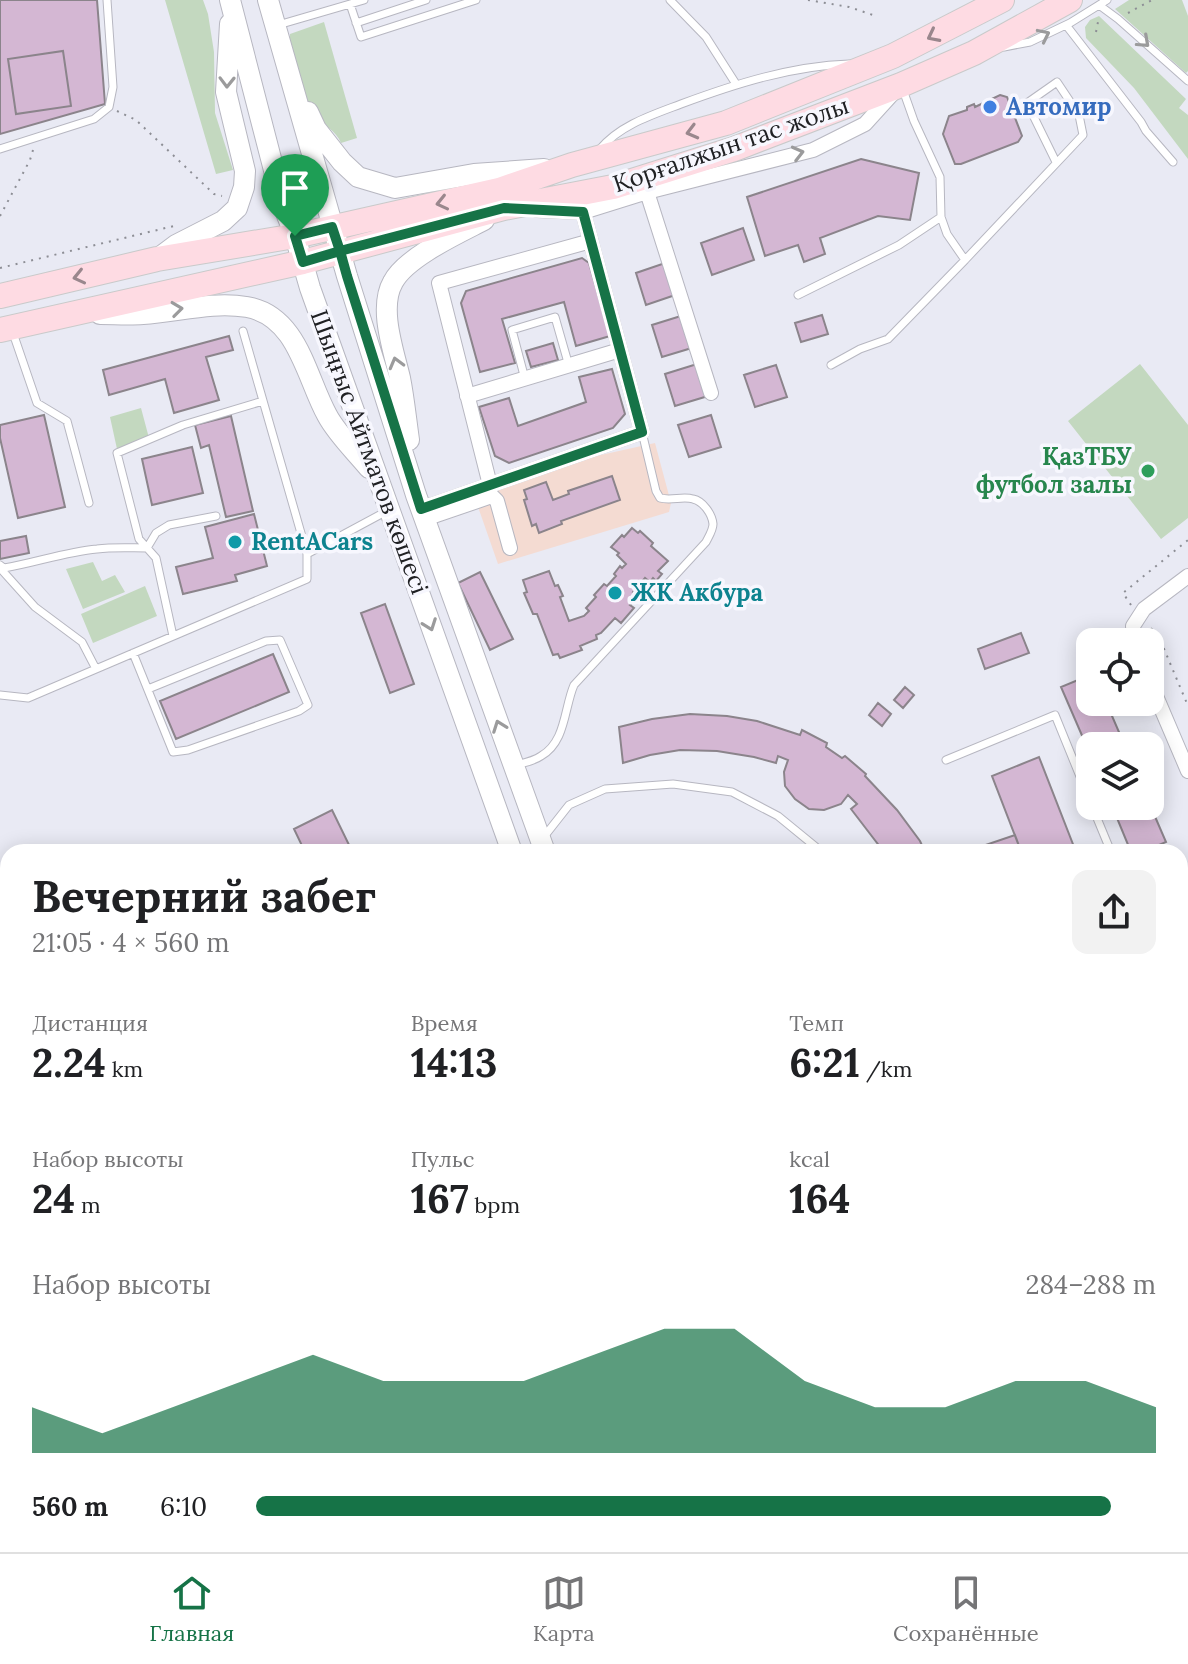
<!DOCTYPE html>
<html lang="ru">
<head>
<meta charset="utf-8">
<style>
	:root { --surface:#fff; --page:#f2f2f2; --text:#202124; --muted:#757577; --line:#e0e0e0; --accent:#167347 }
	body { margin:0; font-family:Lora,serif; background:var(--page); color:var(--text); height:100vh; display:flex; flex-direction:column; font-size:30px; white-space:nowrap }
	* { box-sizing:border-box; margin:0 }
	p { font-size:26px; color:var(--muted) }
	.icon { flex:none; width:44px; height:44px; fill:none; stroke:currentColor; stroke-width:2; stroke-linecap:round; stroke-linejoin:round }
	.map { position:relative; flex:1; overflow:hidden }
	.side { position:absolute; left:0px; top:844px; width:1188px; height:708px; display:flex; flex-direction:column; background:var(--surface); border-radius:24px 24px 0 0; box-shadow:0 4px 20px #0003 }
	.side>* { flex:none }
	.controls { position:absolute; left:1076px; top:628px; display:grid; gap:16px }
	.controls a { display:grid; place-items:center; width:88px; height:88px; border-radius:16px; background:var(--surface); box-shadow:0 4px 20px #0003; font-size:40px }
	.pin { position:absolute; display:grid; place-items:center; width:68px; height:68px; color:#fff; margin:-82px -34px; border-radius:50% 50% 50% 0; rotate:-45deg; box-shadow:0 0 8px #0007 }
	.pin .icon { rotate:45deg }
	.round { display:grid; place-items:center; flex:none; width:84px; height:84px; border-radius:16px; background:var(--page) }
	.head { display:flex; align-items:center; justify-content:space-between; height:136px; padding:0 32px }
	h1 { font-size:44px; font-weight:700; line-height:60px }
	.stats { display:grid; grid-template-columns:repeat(3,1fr); gap:12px; height:136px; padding:8px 32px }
	.stats div { display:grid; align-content:center }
	.stats b { font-size:40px; font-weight:700 }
	.stats small { font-size:22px; font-weight:400 }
	.stats p { font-size:22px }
	.chart { height:224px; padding:16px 32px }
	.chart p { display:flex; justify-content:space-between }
	.chart svg { width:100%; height:144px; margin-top:8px; fill:var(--accent); opacity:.7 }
	ul { padding:0 32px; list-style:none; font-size:26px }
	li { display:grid; grid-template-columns:128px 96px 1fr; align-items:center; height:60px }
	li i { height:20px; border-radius:10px; background:var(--accent) }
	.dock { display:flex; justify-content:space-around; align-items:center; height:112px; border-top:2px solid var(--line); background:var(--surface); font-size:22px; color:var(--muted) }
	.dock a { display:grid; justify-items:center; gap:4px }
	.dock .active { color:var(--accent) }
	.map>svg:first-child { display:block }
	.commercial { fill:#f4dbd2 }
	.green { fill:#c3d8bf }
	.building { fill:#d4b7d3; stroke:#8b848b; stroke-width:2; fill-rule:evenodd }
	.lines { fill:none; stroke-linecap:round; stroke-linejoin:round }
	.service-casing { stroke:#b7b7c1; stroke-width:9 }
	.minor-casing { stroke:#b7b7c1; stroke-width:16 }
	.secondary-casing { stroke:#b7b7c1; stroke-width:22 }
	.primary-casing { stroke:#c9caca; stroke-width:26 }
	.path { stroke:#8d8e95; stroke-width:2; stroke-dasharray:2 6; stroke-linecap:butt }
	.service { stroke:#fff; stroke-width:7 }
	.minor { stroke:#fff; stroke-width:14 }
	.secondary { stroke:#fff; stroke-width:20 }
	.primary { stroke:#fedbe3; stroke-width:24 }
	.oneway { stroke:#9b9b9c }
	.oneway2 { stroke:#9a878d }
	.route-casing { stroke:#fff; stroke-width:16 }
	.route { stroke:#167347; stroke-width:10 }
	.shop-dot { fill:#3f7fe0; stroke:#f7f7fe; stroke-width:3 }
	.leisure-dot { fill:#2e9e5b; stroke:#f7f7fe; stroke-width:3 }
	.culture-dot { fill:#0f9aa8; stroke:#f7f7fe; stroke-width:3 }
	.labels { text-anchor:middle; stroke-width:7; stroke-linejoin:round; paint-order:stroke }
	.shop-label { font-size:24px; font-weight:bold; fill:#366cbe; stroke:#f7f7fe; text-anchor:start }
	.street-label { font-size:24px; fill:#202124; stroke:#f7f7fe }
	.leisure-label { font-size:24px; font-weight:bold; fill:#27864d; stroke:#f7f7fe; text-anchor:end }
	.culture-label { font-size:24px; font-weight:bold; fill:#0d838f; stroke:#f7f7fe; text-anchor:start }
</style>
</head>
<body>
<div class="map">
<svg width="1188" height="1552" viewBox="0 0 1188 1552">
	<rect width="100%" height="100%" fill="#e9eaf4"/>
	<path class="commercial" d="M655,443l16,60 -2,9 -171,52 -28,-80z"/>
	<path class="green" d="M165,0h38l5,14 6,38 1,61 18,57 -17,4z
		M1129,0h53l6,16v55l-2,2 -71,-64z
		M1099,16l87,83 -7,9 9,7v44l-54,-71 -48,-50 -1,-11 5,-7z
		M324,22l33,116 -16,5c-5,-13 -18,-17 -26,-29 -13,-19 -18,-52 -25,-74v-6z
		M1140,364l48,61v93l-27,21 -93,-118z
		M141,408l8,30 -32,11 -7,-32z
		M93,562l9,19 13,-6 10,17 -42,17 -17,-40z
		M145,586l12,30 -64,27 -12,-29z"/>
	<path class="building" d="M0,0h97l8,104 -105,30zM63,51l8,55 -55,8 -8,-55z
		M63,51l8,55 -55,8 -8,-55z
		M1000,95l7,2 15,39 -4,6 -57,22h-6l-12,-30 6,-18 18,-6v-3l7,-3 1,3z
		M861,159l58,14 -9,47 -32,-4 -58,22 5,16 -21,8 -6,-17 -33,11 -18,-59z
		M743,228l11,32 -42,15 -11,-32z
		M582,258l7,5 21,73 -34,10 -12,-44 -62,17 13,44 -35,9 -19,-69 5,-12z
		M668,262l10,32 -32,11 -10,-32z
		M684,315l11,32 -33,10 -10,-32z
		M822,315l6,19 -27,8 -6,-19z
		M229,336l4,14 -27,7 13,43 -45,13 -9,-34 -56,16 -6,-25z
		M553,343l5,17 -27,7 -5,-16z
		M697,364l11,32 -33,10 -10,-32z
		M776,365l11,32 -32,10 -11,-32z
		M612,369l13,45 -12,14 -104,35 -14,-7 -16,-49 30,-9 9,28 68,-24 -7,-25z
		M44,415l21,92 -47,11 -18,-80v-13z
		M711,415l10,32 -32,10 -11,-32z
		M231,416l22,95 -27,6 -17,-72 -8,3 -6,-23z
		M192,447l11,46 -51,12 -10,-46z
		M612,476l8,24 -59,21 1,3 -23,9 -3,-9 -4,2 -8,-26 3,-1 -3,-9 22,-8 7,18 16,-6 -1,-3z
		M254,514l13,52 -32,9 2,6 -54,13 -7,-27 37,-9 -8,-31z
		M632,528l6,5 2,-2 13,12 -2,3 17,15 -10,10 4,3 -6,7 -3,-3 -3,4 -5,-4 -12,14 5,4 -8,9 4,3 -13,15 -6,-5 -14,15 -5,2 1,4 -17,7 2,4 -22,8 -2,-4 -5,1 -16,-41h-4l-9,-21 3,-1 -4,-12 26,-9 6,15 3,-1 5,11 -3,1 9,24 15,-5 5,-5 -3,-3 10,-11 -2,-2 10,-11 3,2 9,-10 -2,-2 6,-8 2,2 4,-4 -9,-9 2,-2 -8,-6 11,-12 2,2z
		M26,536l3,17 -29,6v-18z
		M480,572l33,67 -23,11 -32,-67z
		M385,604l29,80 -24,9 -29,-80z
		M1021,633l8,20 -44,16 -7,-20z
		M273,654l16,38 -113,47 -16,-38z
		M1090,675v27h16l19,44h-35v8l-29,-67z
		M905,687l9,8 -11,13 -9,-8z
		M878,703l13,11 -9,12 -13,-11z
		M690,714l37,2 30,5 43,14 2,-5 25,13 -1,4 16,11 3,-2 21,18 -1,2 32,34 23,31 5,11h-41l-33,-43 6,-5 -9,-9 -7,9 -17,6 -15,-1 -14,-10 -10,-13 -1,-14 4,-12 -10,-4 -2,7 -22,-6 -37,-6 -37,-1 -30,5 -27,8 -4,-36 33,-8z
		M1039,757l37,95h-55l-2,-6 -27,-70z
		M1150,805l16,37 -23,10h-12l-19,-46z
		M332,810l20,41 -47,1 -11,-23z
		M1015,835l4,11 -16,6h-38z
		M1188,1049v35l-8,4v-36z
		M1180,1095l8,19v65l-8,-19z
		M1182,1263l6,16v150l-8,3v-167z
		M8,1511v33h11l3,8h-22v-38z
		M105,1544h38l3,8h-38z
		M541,1544h56l3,8h-78z
		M912,1544h35l4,8h-35z"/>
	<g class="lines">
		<g class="service-casing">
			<path id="service" d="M670,0l36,37 30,47
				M350,4l11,33 115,-37
				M1099,5l19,14 70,62
				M356,23l70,-23
				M278,25l86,-25
				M1066,25l75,97 5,9 27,31
				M1004,47l26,-5 40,-19 37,-23
				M902,87l12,34 26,56 1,40 6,17 18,26 118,-125 -4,-20 -22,-33 -30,21 29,59
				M0,149l94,-30 15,-12 4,-20 -6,-87
				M600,149c20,-24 52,-34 81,-45 54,-20 110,-38 168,-40
				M798,295l101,-50 42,-28
				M243,331l64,223
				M13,333l24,70 30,18 22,82
				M831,365l29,-16 28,-10 77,-79
				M525,379l-13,-49 43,-13 14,49
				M0,565l4,3c31,-5 61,-16 93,-19 16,-2 33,-1 50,-1l9,-15 13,-8 47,-9
				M0,568l35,39 47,35 14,27
				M173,636l-17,-78 -17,-19 -22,-86 66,-28 80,-24
				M133,653l40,99 15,-2 111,-39 9,-6 -28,-65 -14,1 -118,48
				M0,695l28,3 279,-119v-25l80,-43
				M946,760l109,-45 35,86
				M516,765c8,-2 18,-4 25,-9 25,-14 23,-48 33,-71l132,-143c3,-6 7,-12 7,-18 -1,-10 -10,-23 -20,-25 -10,-3 -22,2 -33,-1l-4,-7 -14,-59
				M1092,806l19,46
				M543,838l26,-33 36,-16 68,-5 59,8 46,24 44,36
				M1180,999l8,-4
				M1180,1221l8,18
				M1180,1236l8,18
				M0,1343l8,-3
				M1180,1452l8,-3
				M0,1474l8,-3
				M92,1544l3,8
				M160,1544l3,8
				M318,1544l3,8
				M975,1544l3,8
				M1026,1544l3,8
				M63,1552l19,-8
				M388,1552l21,-8
				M623,1552l18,-8"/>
		</g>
		<g class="minor-casing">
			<path id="minor" d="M647,192l64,201
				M537,210l46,2 64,-20 166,-42 52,-26 30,-33
				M467,396l153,-46
				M490,485l-51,-202 152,-42
				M421,509l221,-77 -59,-220
				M425,519l67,-23 5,5 13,47
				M1134,642l-1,-16 11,-17 44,-33
				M1150,682l38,89
				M1180,892l8,-3
				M685,1544l4,8
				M870,1544l5,8"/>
		</g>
		<g class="secondary-casing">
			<path id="secondary" d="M230,0l53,205 12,31 15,52 202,564
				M268,0l79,276 69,219 129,357
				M308,112l8,17 26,33 16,15 37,11 79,-14 70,-5
				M160,257l16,-12 47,-24 14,-13 7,-21 1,-16 -19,-79 4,-68
				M100,314c14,0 29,1 43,0 34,-2 69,-13 104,-7 51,9 59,70 80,108 10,19 28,36 42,53
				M409,440c-3,-21 -5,-42 -9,-62 -6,-26 -22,-70 -7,-96 13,-25 66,-49 91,-62
				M1180,929l8,-3
				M1180,969l8,-3
				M0,1399l8,-3
				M0,1440l8,-3
				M798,1544l3,8
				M836,1544l3,8"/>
		</g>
		<g class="primary-casing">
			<path id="primary" d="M0,296l157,-37 138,-23 204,-46 73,-25 154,-42 167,-67 109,-56
				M0,330l303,-68 201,-54 109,-21 121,-38 167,-64 73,-32 96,-53"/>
		</g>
		<path class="path" d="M808,0l41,7 24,8
			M1128,13l24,-13
			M1096,32l3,-15
			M117,111l19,9 78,74 8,2
			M0,216l30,-56 3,-10
			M0,268l178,-43
			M1131,605l-8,-12 65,-53
			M1151,628l11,16 26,62
			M1150,643l8,-3
			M1180,1032l8,-4
			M0,1499l8,-3"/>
		<use href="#service" class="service"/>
		<use href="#minor" class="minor"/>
		<use href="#secondary" class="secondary"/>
		<use href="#primary" class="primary"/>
	</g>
	<defs><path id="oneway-chevron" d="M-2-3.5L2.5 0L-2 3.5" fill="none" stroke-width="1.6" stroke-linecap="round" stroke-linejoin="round" transform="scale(2)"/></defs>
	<g class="oneway">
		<use href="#oneway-chevron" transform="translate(1044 35) rotate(-26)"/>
		<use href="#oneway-chevron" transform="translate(1144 42) rotate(42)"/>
		<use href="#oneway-chevron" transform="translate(227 82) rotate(91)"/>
		<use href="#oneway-chevron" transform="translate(798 153) rotate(-14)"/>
		<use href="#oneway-chevron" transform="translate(177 309) rotate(-7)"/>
		<use href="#oneway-chevron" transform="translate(396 363) rotate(-105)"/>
		<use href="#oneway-chevron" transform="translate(430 625) rotate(70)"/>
		<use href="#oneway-chevron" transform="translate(499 726) rotate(-110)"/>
	</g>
	<g class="oneway2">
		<use href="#oneway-chevron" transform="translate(933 36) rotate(153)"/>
		<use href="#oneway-chevron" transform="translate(692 132) rotate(165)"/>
		<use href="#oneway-chevron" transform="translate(442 203) rotate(167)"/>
		<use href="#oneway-chevron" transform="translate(79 277) rotate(167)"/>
	</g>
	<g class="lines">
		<g class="route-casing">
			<path id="route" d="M295,236l8,26 37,-11 7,25 74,233 221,-77 -59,-220 -79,-4 -164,43 -8,-24 -37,9"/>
		</g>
		<use href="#route" class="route"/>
	</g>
	<circle class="shop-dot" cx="990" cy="107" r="8"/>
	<circle class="leisure-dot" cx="1148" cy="471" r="8"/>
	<g class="culture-dot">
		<circle cx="235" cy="542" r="8"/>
		<circle cx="615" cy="593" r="8"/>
	</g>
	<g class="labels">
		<g class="shop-label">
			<text x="1006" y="115">Автомир</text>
		</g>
		<g class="street-label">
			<text transform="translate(731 145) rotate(-19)" y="8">Қорғалжын тас жолы</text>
			<text transform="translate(369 452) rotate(70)" y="8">Шыңғыс Айтматов көшесі</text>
		</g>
		<g class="leisure-label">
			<text x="1132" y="465">ҚазТБУ<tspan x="1132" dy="28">футбол залы</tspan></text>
		</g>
		<g class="culture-label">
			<text x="251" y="550">RentACars</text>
			<text x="631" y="601">ЖК Акбура</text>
		</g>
	</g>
</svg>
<div class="controls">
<a><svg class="icon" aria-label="locate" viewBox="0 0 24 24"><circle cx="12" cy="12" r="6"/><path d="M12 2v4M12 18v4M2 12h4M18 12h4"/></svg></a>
<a><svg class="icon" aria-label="layers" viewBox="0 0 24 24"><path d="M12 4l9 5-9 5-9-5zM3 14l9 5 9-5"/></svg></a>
</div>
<div class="pin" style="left:295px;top:236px;background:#1e9e55"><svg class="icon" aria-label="arrive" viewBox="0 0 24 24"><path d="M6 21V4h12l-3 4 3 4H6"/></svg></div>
<section class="side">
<div class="head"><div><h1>Вечерний забег</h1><p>21:05 · 4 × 560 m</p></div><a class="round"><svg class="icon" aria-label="share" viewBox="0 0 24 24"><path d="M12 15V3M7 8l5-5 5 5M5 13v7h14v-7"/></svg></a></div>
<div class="stats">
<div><p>Дистанция</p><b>2.24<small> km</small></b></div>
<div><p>Время</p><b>14:13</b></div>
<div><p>Темп</p><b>6:21<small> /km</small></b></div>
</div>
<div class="stats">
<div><p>Набор высоты</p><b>24<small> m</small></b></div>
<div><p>Пульс</p><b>167<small> bpm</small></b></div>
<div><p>kcal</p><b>164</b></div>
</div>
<div class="chart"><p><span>Набор высоты</span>284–288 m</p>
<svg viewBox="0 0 160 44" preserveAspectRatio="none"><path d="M0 44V30L10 38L20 30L30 22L40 14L50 22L60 22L70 22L80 14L90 6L100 6L110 22L120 30L130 30L140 22L150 22L160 30V44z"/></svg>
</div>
<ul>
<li><b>560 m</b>6:10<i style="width:95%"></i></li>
</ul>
</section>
</div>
<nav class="dock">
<a class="active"><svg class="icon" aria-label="home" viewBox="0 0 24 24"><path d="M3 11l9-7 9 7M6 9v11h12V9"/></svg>Главная</a>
<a><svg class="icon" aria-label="map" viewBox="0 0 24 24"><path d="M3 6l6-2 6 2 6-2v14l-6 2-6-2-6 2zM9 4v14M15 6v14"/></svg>Карта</a>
<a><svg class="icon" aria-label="saved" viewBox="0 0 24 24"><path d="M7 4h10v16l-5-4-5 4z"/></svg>Сохранённые</a>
</nav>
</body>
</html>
